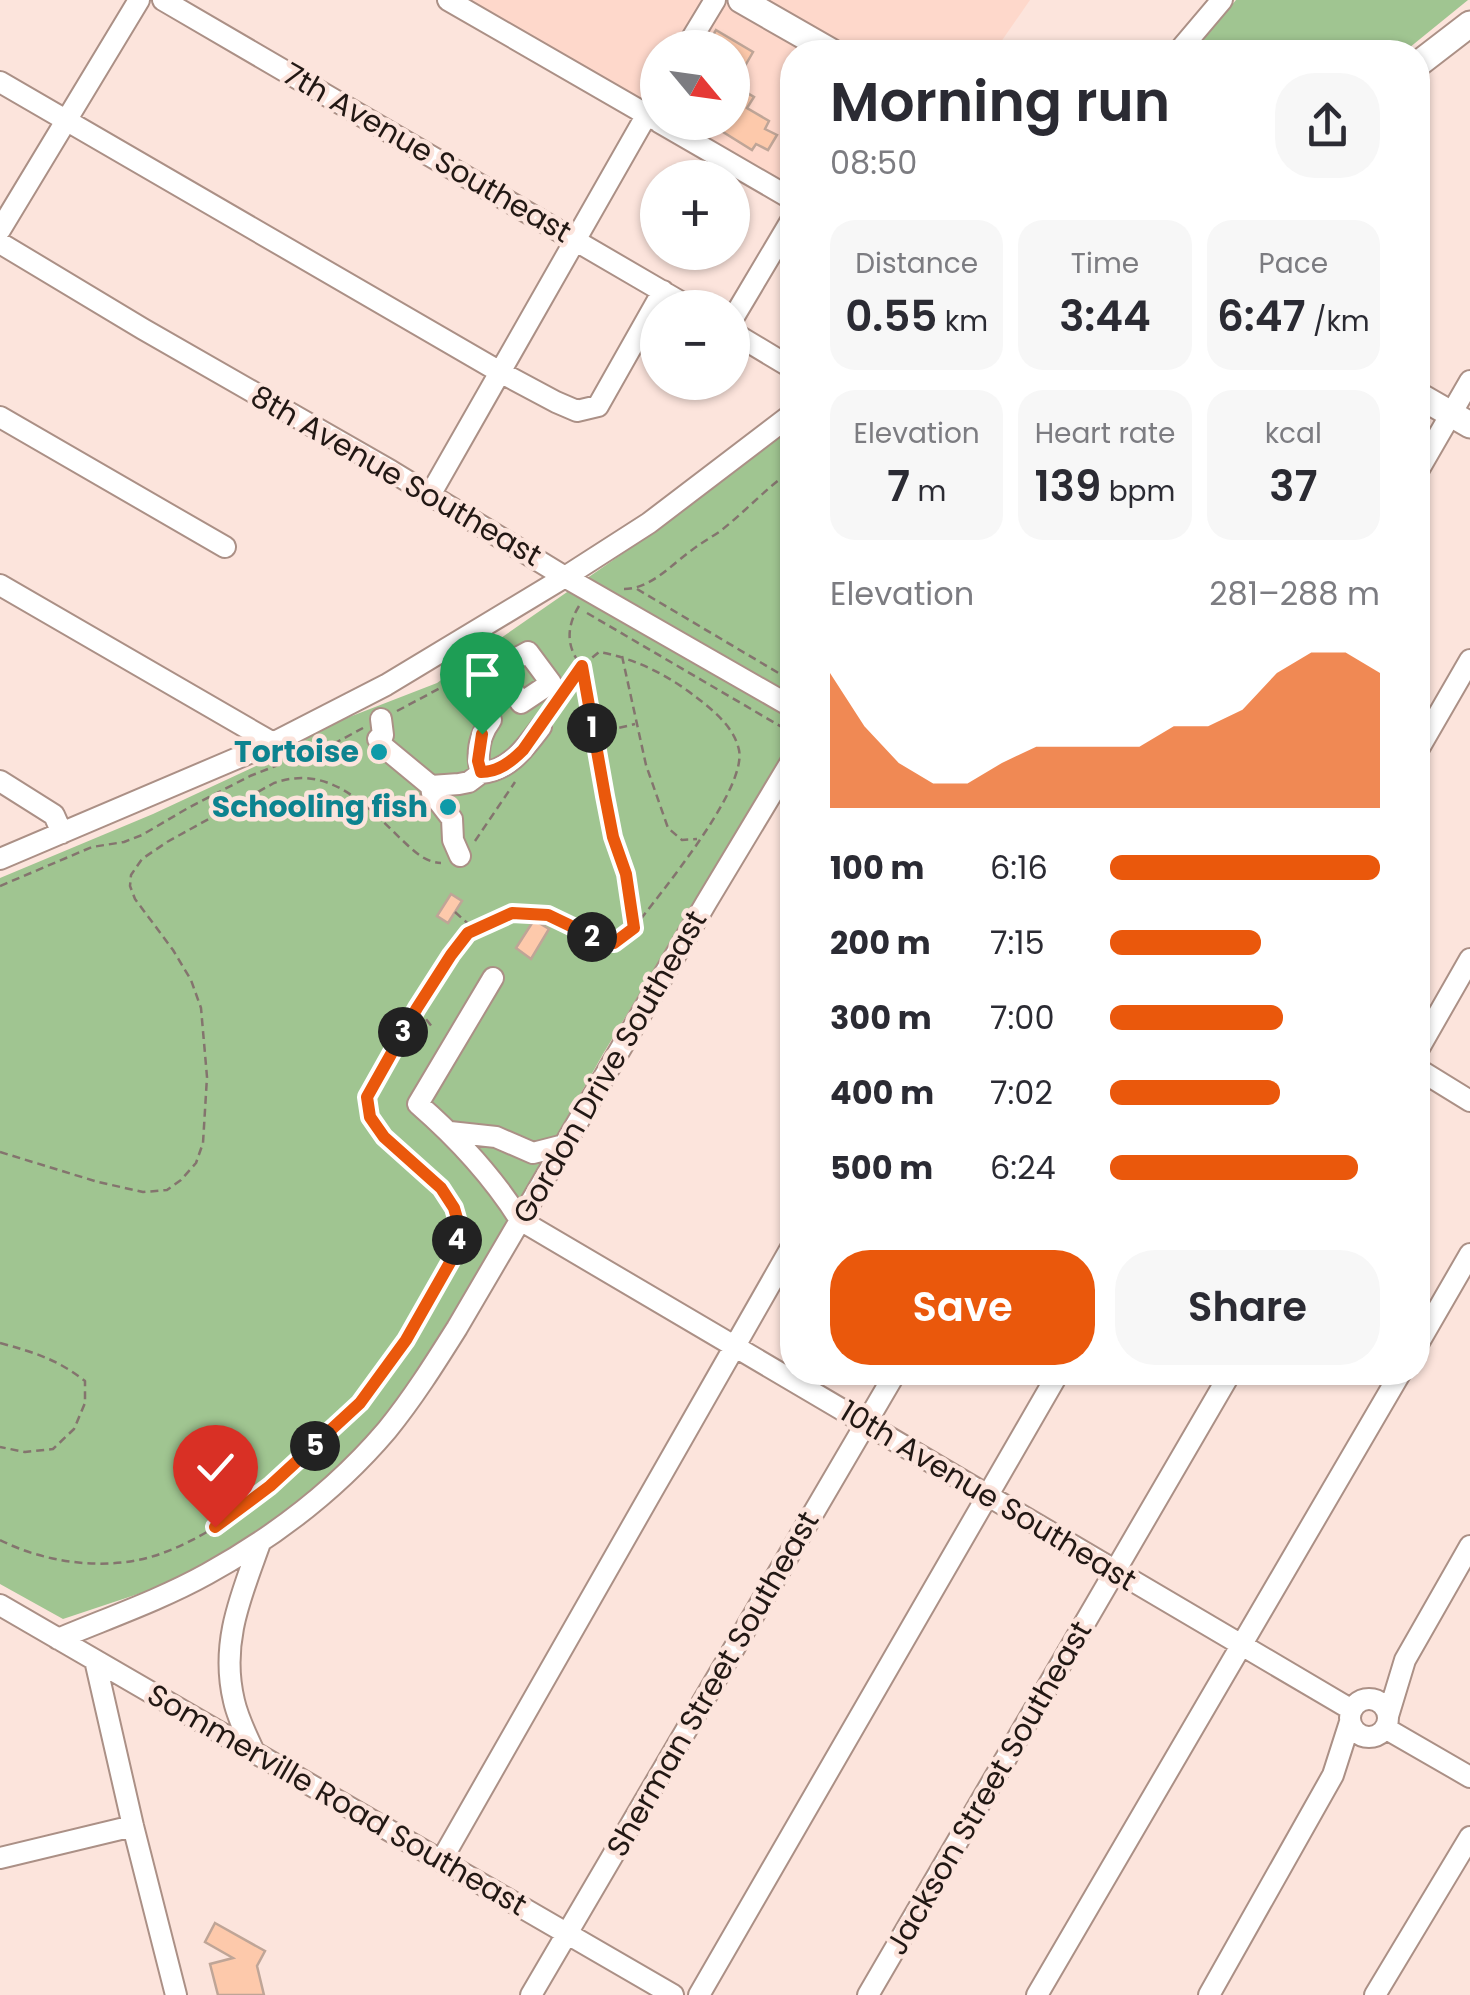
<!DOCTYPE html>
<html lang="en">
<head>
<meta charset="utf-8">
<style>
	:root { --surface:#fff; --page:#f7f7f7; --text:#2b2b33; --muted:#7c7c81; --accent:#ea580c }
	body { margin:0; font-family:Poppins,sans-serif; background:var(--page); color:var(--text); height:100vh; display:flex; flex-direction:column; font-size:38px; white-space:nowrap }
	* { box-sizing:border-box; margin:0 }
	p { font-size:32px; color:var(--muted) }
	.icon { flex:none; width:55px; height:55px; fill:none; stroke:currentColor; stroke-width:2; stroke-linecap:round; stroke-linejoin:round }
	.map { position:relative; flex:1; overflow:hidden }
	.details { position:absolute; left:780px; top:40px; width:650px; height:1345px; display:flex; flex-direction:column; background:var(--surface); border-radius:40px; box-shadow:0 2px 8px #0004 }
	.details>* { flex:none }
	.needle { width:65px; rotate:119deg }
	.controls { position:absolute; left:640px; top:30px; display:grid; gap:20px }
	.controls a { display:grid; place-items:center; width:110px; height:110px; border-radius:50%; background:var(--surface); box-shadow:0 2px 8px #0004; font-size:50px }
	.pin { position:absolute; display:grid; place-items:center; width:85px; height:85px; color:#fff; margin:-102px -42px; border-radius:50% 50% 50% 0; rotate:-45deg; box-shadow:0 0 10px #0007 }
	.pin .icon { rotate:45deg }
	.km { position:absolute; width:50px; height:50px; margin:-25px; border-radius:50%; background:#222; color:#fff; font-size:28px; line-height:50px; text-align:center }
	.round { display:grid; place-items:center; flex:none; width:105px; height:105px; border-radius:40px; background:var(--page) }
	.headline { display:flex; align-items:center; justify-content:space-between; height:170px; padding:0 50px }
	h1 { font-size:55px; font-weight:600; line-height:75px }
	.stats { display:grid; grid-template-columns:repeat(3,1fr); gap:15px; height:170px; padding:10px 50px }
	.stats div { display:grid; align-content:center; border-radius:25px; background:var(--page); text-align:center }
	.stats b { font-size:42px; font-weight:600 }
	.stats small { font-size:28px; font-weight:400 }
	.stats p { font-size:28px }
	.chart { height:280px; padding:20px 50px }
	.chart p { display:flex; justify-content:space-between }
	.chart svg { width:100%; height:180px; margin-top:10px; fill:var(--accent); opacity:.7 }
	.primary-button { display:flex; gap:20px; margin-top:auto; padding:20px 50px }
	.primary-button a { flex:1; height:115px; border-radius:40px; background:var(--accent); color:#fff; font-size:40px; font-weight:600; line-height:115px; text-align:center }
	.primary-button a+a { background:var(--page); color:var(--text) }
	ul { padding:0 50px; list-style:none; font-size:32px }
	li { display:grid; grid-template-columns:160px 120px 1fr; align-items:center; height:75px }
	li i { height:25px; border-radius:12px; background:var(--accent) }
	.map>svg:first-child { display:block }
	.built { fill:#fed8cb }
	.green { fill:#a0c591 }
	.building { fill:#fdc9ab; stroke:#bfa597; stroke-width:2.5 }
	.lines { fill:none; stroke-linecap:round; stroke-linejoin:round }
	.minor-casing { stroke:#ab9086; stroke-width:24 }
	.major-casing { stroke:#ab9086; stroke-width:29 }
	.path { stroke:#84746e; stroke-width:2.5; stroke-dasharray:8 5; stroke-linecap:butt }
	.minor { stroke:#fff; stroke-width:20 }
	.major { stroke:#fff; stroke-width:25 }
	.route-casing { stroke:#fff; stroke-width:20 }
	.route { stroke:#ea580c; stroke-width:12 }
	.culture-dot { fill:#0f9aa8; stroke:#fce4dc; stroke-width:4 }
	.labels { text-anchor:middle; stroke-width:9; stroke-linejoin:round; paint-order:stroke }
	.street-label { font-size:30px; fill:#221814; stroke:#fce4dc }
	.culture-label { font-size:30px; font-weight:bold; fill:#0d838f; stroke:#fce4dc; text-anchor:end }
</style>
</head>
<body>
<div class="map">
<svg width="1470" height="1995" viewBox="0 0 1470 1995">
	<rect width="100%" height="100%" fill="#fce4dc"/>
	<path class="built" d="M449,0h581l-36,52h-202v146l-131,-75 71,-1v-74h-74l-1,72z"/>
	<path class="green" d="M1236,0h232l-64,52h-211z
		M792,427v314l-189,313 -144,254 -45,72 -46,59 -47,48 -81,58 -69,38 -108,36 -63,-35v-706l153,-64 103,-48 83,-45 98,-38 42,-30 3,-4 16,-9 147,-102z"/>
	<path class="building" d="M716,30l37,22 -19,33 20,12 -7,11 22,13 -4,8 12,6 -9,15 -12,-6 -4,6 -45,-28h25v-74h-27z
		M451,894l11,7 -14,22 -11,-7z
		M534,920l15,9 -18,30 -15,-11z
		M215,1923l50,28 -8,15 7,29h-46l-8,-31 23,-6 -28,-16z"/>
	<g class="lines">
		<g class="minor-casing">
			<path id="minor" d="M163,0l528,308
				M448,0l208,120
				M686,48l29,-48
				M1178,52l44,-52
				M0,82l500,290 56,30 21,9 21,-5 65,-115
				M659,122l133,77
				M0,230l139,-230
				M0,243l143,86 248,142 174,106 227,130
				M732,320l60,-101
				M732,332l60,36
				M0,417l225,130
				M1418,471l52,-90
				M430,495l228,-400
				M0,585l273,158
				M477,666l14,41
				M488,699l22,-13 -8,-20 26,-14 23,31 -30,20 -11,-17
				M381,719l2,16 -5,4 7,9 46,38 28,-2 10,-2 12,-9c-5,-19 -2,-37 10,-53
				M1418,750l52,-90
				M481,773c28,-2 44,-25 60,-46
				M0,781l54,34 8,18
				M431,786l1,7 20,26 1,21 7,16
				M0,859l273,-116 113,-58 179,-108 84,-54 143,-109
				M493,978l-75,126c39,34 75,73 102,116l832,490
				M1418,1050l52,-91
				M1418,1069l52,32
				M450,1132l46,5 37,16 31,-8
				M1418,1344l52,-90
				M0,1605l673,390
				M58,1639c50,-21 102,-39 149,-65 67,-37 130,-85 180,-144 26,-32 48,-67 70,-102l249,-425 86,-143
				M95,1660l38,166 43,169
				M1350 1718a19 19 0 1 1 38 0a19 19 0 1 1-38 0Z
				M1388,1716l17,-56 65,-114
				M1385,1728l85,49
				M254,1752c-7,-16 -16,-33 -20,-51 -14,-58 7,-105 26,-158
				M0,1858l133,-32
				M441,1861l351,-615
				M531,1995l365,-623
				M699,1995l360,-623
				M868,1995l363,-623
				M1037,1995l364,-623
				M1209,1995l124,-220 17,-53
				M1375,1995l95,-158"/>
		</g>
		<g class="major-casing">
			<path id="major" d="M741,0l91,52
				M1418,64l52,-40
				M1418,395l52,30"/>
		</g>
		<path class="path" d="M624,589c27,0 48,-25 68,-39 9,-7 18,-12 27,-18 25,-19 47,-44 73,-62
			M637,589l155,92
			M579,606c-13,21 -13,42 3,60l31,171 13,37 8,52
			M587,613l205,120
			M622,656l24,109 22,63 14,12 15,-1
			M781,671l11,-14
			M397,711l64,-34
			M594,734l41,-10
			M475,841l40,-59
			M0,886l92,-39 32,-5 18,-7 46,-27 62,-32 87,-34 26,-14
			M455,912l18,16
			M418,1009l15,19
			M0,1152l98,30 45,10 24,-2 14,-10 15,-17 7,-20 4,-66 -6,-69 -10,-28 -18,-30 -38,-51 -5,-13 1,-11 11,-16 25,-17 107,-59c55,-19 91,21 128,57 12,11 22,22 39,23
			M0,1343c33,9 57,16 85,38v22l-11,26 -21,20 -28,3 -25,-5
			M0,1540c45,23 106,31 154,16 66,-21 123,-74 172,-122 11,-10 23,-20 33,-30 25,-27 51,-68 69,-100 13,-23 25,-43 30,-69 11,-56 -87,-80 -90,-132 -2,-15 83,-154 99,-169 9,-9 34,-20 47,-21 38,-3 65,22 100,30l20,-15c26,-35 113,-138 105,-178 -5,-23 -25,-39 -43,-53 -28,-22 -62,-39 -97,-45l-12,10 -17,21"/>
		<use href="#minor" class="minor"/>
		<use href="#major" class="major"/>
	</g>
	<g class="lines">
		<g class="route-casing">
			<path id="route" d="M215,1527l55,-41 90,-83 46,-63 46,-81 8,-30 -6,-21 -13,-20 -57,-51 -14,-20 -3,-20 50,-89 34,-53 17,-22 44,-20 36,2 50,24 16,4 20,-15 -8,-54 -13,-37 -8,-41 -23,-130 -59,84c-12,12 -25,22 -42,22l-3,-11 4,-27"/>
		</g>
		<use href="#route" class="route"/>
	</g>
	<g class="culture-dot">
		<circle cx="379" cy="752" r="10"/>
		<circle cx="448" cy="807" r="10"/>
	</g>
	<g class="labels">
		<g class="street-label">
			<text transform="translate(427 153) rotate(30)" y="10">7th Avenue Southeast</text>
			<text transform="translate(396 476) rotate(30)" y="10">8th Avenue Southeast</text>
			<text transform="translate(610 1067) rotate(-60)" y="10">Gordon Drive Southeast</text>
			<text transform="translate(988 1496) rotate(31)" y="10">10th Avenue Southeast</text>
			<text transform="translate(713 1684) rotate(-60)" y="10">Sherman Street Southeast</text>
			<text transform="translate(989 1788) rotate(-60)" y="10">Jackson Street Southeast</text>
			<text transform="translate(337 1800) rotate(30)" y="10">Sommerville Road Southeast</text>
		</g>
		<g class="culture-label">
			<text x="359" y="762">Tortoise</text>
			<text x="428" y="817">Schooling fish</text>
		</g>
	</g>
</svg>
<div class="controls">
<a><svg class="needle" viewBox="-14 -14 28 28"><path d="M0-13l5 13h-10z" fill="#e53935"/><path d="M0 13l5-13h-10z" fill="#7c7c81"/></svg></a>
<a>+</a>
<a>−</a>
</div>
<div class="pin" style="left:482px;top:734px;background:#1e9e55"><svg class="icon" aria-label="arrive" viewBox="0 0 24 24"><path d="M6 21V4h12l-3 4 3 4H6"/></svg></div>
<div class="pin" style="left:215px;top:1527px;background:#d93025"><svg class="icon" aria-label="check" viewBox="0 0 24 24"><path d="M5 12l5 5 9-10"/></svg></div>
<b class="km" style="left:592px;top:728px">1</b>
<b class="km" style="left:592px;top:937px">2</b>
<b class="km" style="left:403px;top:1032px">3</b>
<b class="km" style="left:457px;top:1240px">4</b>
<b class="km" style="left:315px;top:1446px">5</b>
<section class="details">
<div class="headline"><div><h1>Morning run</h1><p>08:50</p></div><a class="round"><svg class="icon" aria-label="share" viewBox="0 0 24 24"><path d="M12 15V3M7 8l5-5 5 5M5 13v7h14v-7"/></svg></a></div>
<div class="stats">
<div><p>Distance</p><b>0.55<small> km</small></b></div>
<div><p>Time</p><b>3:44</b></div>
<div><p>Pace</p><b>6:47<small> /km</small></b></div>
</div>
<div class="stats">
<div><p>Elevation</p><b>7<small> m</small></b></div>
<div><p>Heart rate</p><b>139<small> bpm</small></b></div>
<div><p>kcal</p><b>37</b></div>
</div>
<div class="chart"><p><span>Elevation</span>281–288 m</p>
<svg viewBox="0 0 160 44" preserveAspectRatio="none"><path d="M0 44V11L10 24L20 33L30 38L40 38L50 33L60 29L70 29L80 29L90 29L100 24L110 24L120 20L130 11L140 6L150 6L160 11V44z"/></svg>
</div>
<ul>
<li><b>100 m</b>6:16<i style="width:100%"></i></li>
<li><b>200 m</b>7:15<i style="width:56%"></i></li>
<li><b>300 m</b>7:00<i style="width:64%"></i></li>
<li><b>400 m</b>7:02<i style="width:63%"></i></li>
<li><b>500 m</b>6:24<i style="width:92%"></i></li>
</ul>
<div class="primary-button"><a>Save</a><a>Share</a></div>
</section>
</div>
</body>
</html>
